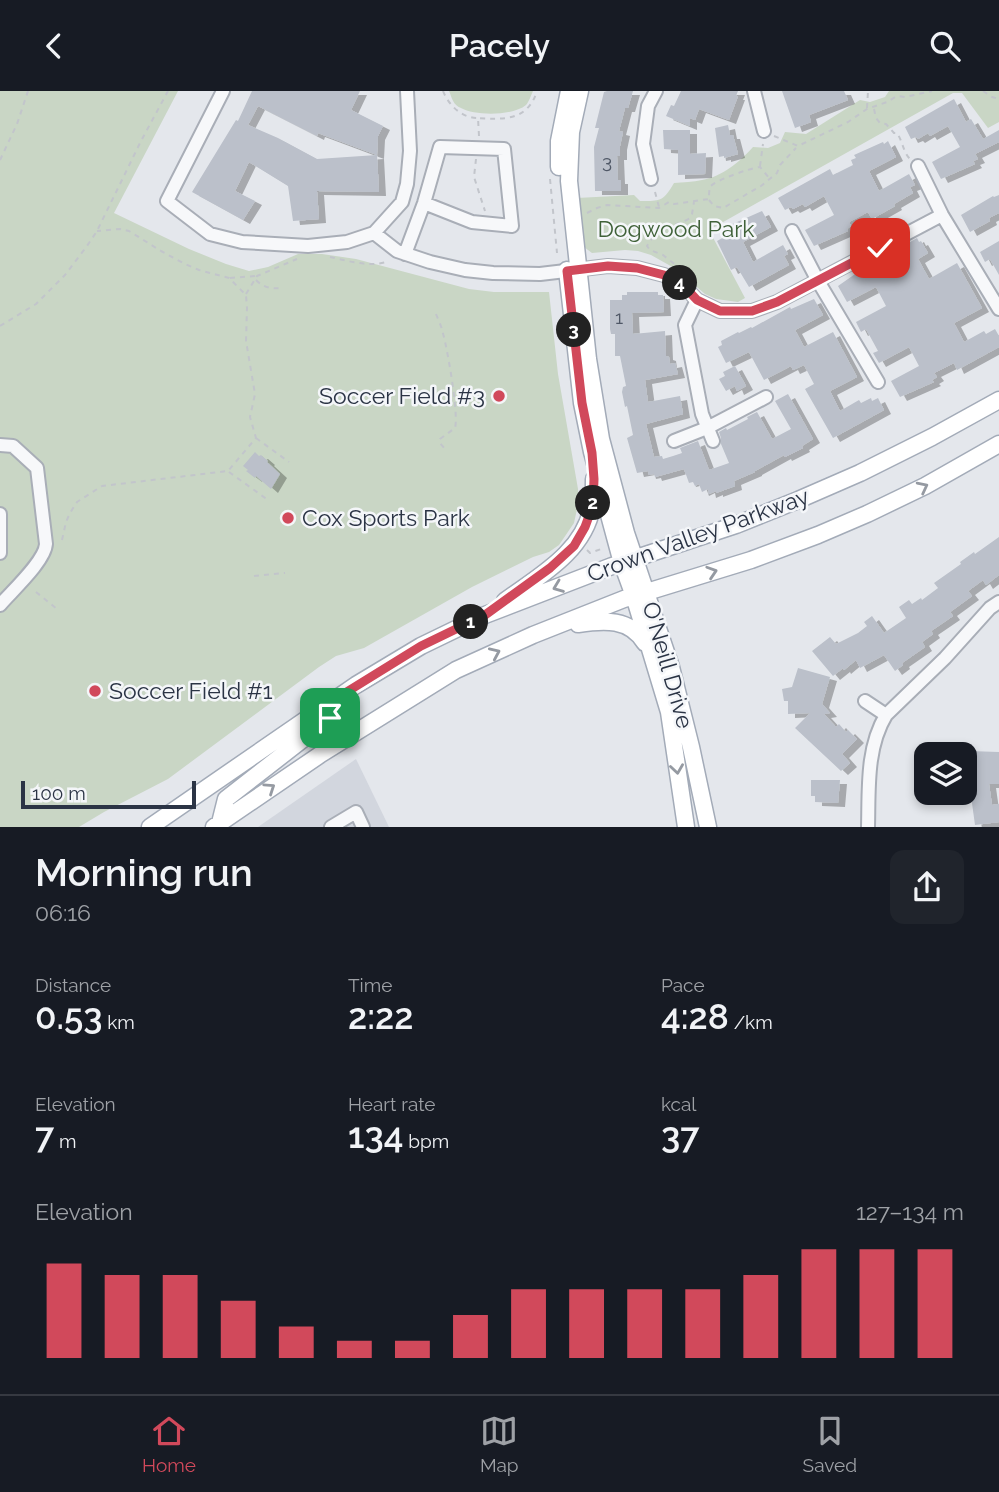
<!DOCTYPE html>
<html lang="en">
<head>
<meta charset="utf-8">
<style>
	:root { --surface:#171b24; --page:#20242c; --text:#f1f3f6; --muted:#9ea1a6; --line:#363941; --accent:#d1495b }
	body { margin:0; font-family:Raleway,sans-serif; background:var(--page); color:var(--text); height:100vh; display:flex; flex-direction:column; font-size:26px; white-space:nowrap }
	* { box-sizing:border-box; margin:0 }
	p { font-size:23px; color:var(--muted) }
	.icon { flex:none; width:38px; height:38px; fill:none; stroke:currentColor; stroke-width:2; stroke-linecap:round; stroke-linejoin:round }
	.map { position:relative; height:736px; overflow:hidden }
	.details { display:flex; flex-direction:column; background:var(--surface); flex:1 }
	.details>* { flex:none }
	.tools { position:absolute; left:914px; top:651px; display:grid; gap:14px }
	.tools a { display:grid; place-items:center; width:63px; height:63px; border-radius:14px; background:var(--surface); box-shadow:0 4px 10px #0003; font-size:35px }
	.scale { position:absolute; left:21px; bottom:18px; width:175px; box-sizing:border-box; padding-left:7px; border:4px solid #2b3445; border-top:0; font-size:19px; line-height:24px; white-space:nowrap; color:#2b3445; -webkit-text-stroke:5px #f4f6f9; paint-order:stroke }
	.pin { position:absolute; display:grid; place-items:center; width:60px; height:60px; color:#fff; margin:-30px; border-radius:14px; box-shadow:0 4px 10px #0006 }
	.km { position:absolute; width:35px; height:35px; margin:-18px; border-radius:50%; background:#222; color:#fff; font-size:19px; line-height:35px; text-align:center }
	.round { display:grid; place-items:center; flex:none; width:74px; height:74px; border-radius:14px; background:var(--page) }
	.summary { display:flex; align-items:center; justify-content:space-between; height:119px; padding:0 35px }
	h1 { font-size:38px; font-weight:600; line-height:52px }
	.metrics { display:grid; grid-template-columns:repeat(3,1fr); gap:10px; height:119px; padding:7px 35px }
	.metrics div { display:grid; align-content:center }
	.metrics b { font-size:35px; font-weight:600 }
	.metrics small { font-size:19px; font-weight:400 }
	.metrics p { font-size:19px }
	.chart { height:196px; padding:14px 35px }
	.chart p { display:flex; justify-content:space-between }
	.chart svg { width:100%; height:126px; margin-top:7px; stroke:var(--accent); stroke-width:6 }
	header { display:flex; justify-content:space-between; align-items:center; height:91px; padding:0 35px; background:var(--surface); font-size:32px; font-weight:600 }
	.tab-bar { display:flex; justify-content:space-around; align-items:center; height:98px; border-top:2px solid var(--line); background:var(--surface); font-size:19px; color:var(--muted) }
	.tab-bar a { display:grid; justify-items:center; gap:4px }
	.tab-bar .selected { color:var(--accent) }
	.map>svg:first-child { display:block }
	.built { fill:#d2d6de }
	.green { fill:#c9d6c5 }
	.building { fill:#bbc0ca; filter:url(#shadow) }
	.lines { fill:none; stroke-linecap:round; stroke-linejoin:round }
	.minor-casing { stroke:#a9aeb7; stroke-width:16 }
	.major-casing { stroke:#a3abb8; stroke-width:19 }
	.path { stroke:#c2c5cb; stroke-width:2; stroke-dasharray:5 5; stroke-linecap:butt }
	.minor { stroke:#f7f8fa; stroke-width:12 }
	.major { stroke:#fff; stroke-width:16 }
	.oneway { stroke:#959aa2 }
	.route-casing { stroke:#fff; stroke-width:14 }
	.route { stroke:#d1495b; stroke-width:9 }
	.poi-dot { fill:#d1495b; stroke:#f4f6f9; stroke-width:2.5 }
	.labels { text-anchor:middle; stroke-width:5; stroke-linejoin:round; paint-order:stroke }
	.number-label { font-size:19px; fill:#4f5766 }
	.park-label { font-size:23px; fill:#3f6138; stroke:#f4f6f9 }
	.poi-label { font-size:23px; fill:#2b3445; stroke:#f4f6f9; text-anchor:start }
	.street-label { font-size:23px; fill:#2b3445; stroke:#f4f6f9 }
</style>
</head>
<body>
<header><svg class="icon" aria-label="back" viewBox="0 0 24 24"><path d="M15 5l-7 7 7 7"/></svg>Pacely<svg class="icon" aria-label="search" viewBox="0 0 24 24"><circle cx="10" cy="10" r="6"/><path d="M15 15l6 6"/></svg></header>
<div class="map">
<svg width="999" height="736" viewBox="0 0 999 736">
	<defs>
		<filter id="shadow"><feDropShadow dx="7" dy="4" stdDeviation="0" flood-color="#0004"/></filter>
	</defs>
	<rect width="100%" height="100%" fill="#e4e7ec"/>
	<path class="built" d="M356,668l33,68h-131z"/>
	<path class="green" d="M0,0h178l-64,122 75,36 37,15 23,7 19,-4 30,-13h24l34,5 113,30 25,3h55l9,82 20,115 1,11 -5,23 -15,22 -10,7 -16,5 -61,30 -108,61 -28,8 -17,11 -151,112 -64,33 -25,15h-79z
		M449,0h84c-2,4 -4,11 -7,14 -13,11 -51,11 -65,3 -8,-3 -9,-10 -12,-17z
		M889,0h110v31l-11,6 -26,-35h-9l-244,137 36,68 -7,4 -22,-3 -11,-5 -29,-25 -25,-14 -13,-4 -13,-1 -33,3 -8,-6 -7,-49 57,-3 6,6c20,0 23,1 34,-18 9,-1 19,-1 28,-3 19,-3 38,-18 51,-33l15,1 12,-5 5,-11 21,2 54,-34 10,2 15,-5z"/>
	<path class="building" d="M252,0h108l-9,19 32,16 -5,10 -1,19 -59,-22 -1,3 -59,-30 -10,19 30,13 39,21 60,-4 2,37 -62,-1 2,28 -26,2 -5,-35 -39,-24 -14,29 20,10 -12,19 -51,-28 44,-72 2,1z
		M607,0h26l-5,17h-3l-6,23 4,1 -3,14v10h-3l1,24h3v11h-26l-1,-44 5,-19h-4l9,-36z
		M681,0h57l-2,5h2l-9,24 -30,-11 -4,11 -5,-2v8l-24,-10 5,-11 3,1z
		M782,0h62l4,9 -39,15 2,7 -16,6z
		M954,8l12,23 5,-3 12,20 16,-9v12l-24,12 3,5 -5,2 2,3 -34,15 -9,-17 28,-15 -12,-21 -18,10 -2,-3 -10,6 -2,-2 -5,2 -6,-12z
		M728,34l2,10h3l5,19 -14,4v-2l-5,1 -4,-29z
		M663,39h27v24l16,-1 -1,21 -27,1v-25l-14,-1z
		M888,50l8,16 -27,14 10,20 30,-17 6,11 -5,2 3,6 -19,11 1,2 -23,13 -4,-7 -19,10 2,4 -4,3 1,2 -34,15 -9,-16 29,-15 -10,-19 -19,11 -2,-3 -10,5 -2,-2 -6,3 -7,-12 52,-29 3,6 20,-10 -2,-5 5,-2 -2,-3 29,-13 1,2z
		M999,104v18l-10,5 1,3 -20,11 -9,-17 32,-19 1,1z
		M762,120l9,16 -28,15 10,20 30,-17 5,9 -4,2 5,9 -40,22 -12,-20 -6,3 -14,-29 11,-6 -3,-4 5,-2 -2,-3z
		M917,147l2,4 2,-1 7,12 -10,6 11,20 28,-16 25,45 -28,15 10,19 20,-11 2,3 9,-5 4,7v11l-42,23 -3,-7 -20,10 3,4 -5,3 2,2 -34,15 -9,-16 28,-15 -10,-19 -30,16 -6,-10 5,-2 -12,-22 -5,3 -5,-10 30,-16 -10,-19 -29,15 -9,-16 30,-21 1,3 5,-3 2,4 18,-9 10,-7 -2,-3 4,-3 -1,-2z
		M999,150v34l-9,-16 -5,3 -5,-10z
		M627,201h31v3h5l1,17 -32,1 1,21 32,-3 1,25 3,1 1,7 5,-1 3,11 -33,6 3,22 32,-6 3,18 -37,10 8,33 8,-1 1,3 10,-3 9,-3 -2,-5 18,-7 11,29 20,-7 -8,-19v-6l-2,-6 7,-4 1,2 21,-11 -1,-2 10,-5 15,27 19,-10 -16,-28 13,-7 25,45 -11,7 1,2 -18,9 -1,-2 -29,16v1l-21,9 1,5 -19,7v-2l-7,3 -1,-5 -6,3 -3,-8 -4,2 -2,-4 -4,1 -5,-14 -29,8 -1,-3 -5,1 -1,-4 -11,2 -10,-35 6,-3 -6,-29 -2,1 -3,-15 1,-5 3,-1 -6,-30h-5v-22h-4l-1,-5v-29h12v-5h5z
		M814,208l9,16 -28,15 9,17 29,-15 24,45 -27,14 10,20 19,-11 2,3 10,-5 1,3 6,-3 6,12 -51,28 -28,-49 9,-5 -10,-19 -11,5 -2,-4 -27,14 -15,-28 -23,11 -8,-16 4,-2 -1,-4 17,-9 1,1 12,-6 1,1 38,-21 1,2z
		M735,275l11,20 -9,5 -2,-5 -9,5 -7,-12 6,-3 -2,-4z
		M255,361l4,4 2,-1 7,6 -1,1 13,12 -9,15 -15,-13 -1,2 -9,-7 2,-1 -5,-4z
		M999,446v38l-13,10 -3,-5 -15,11 4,5 -22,16 3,4 -22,15 2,3 -11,8 3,5 -23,16 1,2 -8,6 -11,-16 -24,13 -4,-8 -12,10 -1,-2 -10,8 -21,-25 18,-14 6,7 22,-11 9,-7 -3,-4 8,-6 12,17 22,-15 -7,-11 10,-7 3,4 9,-6 1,2 16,-12 -4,-5 27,-19 -1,-2 14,-10 1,2z
		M798,577l32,9 -8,27 8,9 -6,1 12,13 3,-3 7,8 2,-2 9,9 -15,15 8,9 -9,8 -46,-43 15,-15 -22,1v-13h-4l-2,-12 10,-2z
		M969,660l30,1v32h-10l3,21 7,-1v18l-24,3 -4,-29 2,-1v-22h-1v-11h-3z
		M811,689h29l-2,23 -23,-1v-6h-4z"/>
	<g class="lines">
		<g class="minor-casing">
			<path id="minor" d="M223,0l-56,110 43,33 32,8 66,4 39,-4 27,-9 28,-31 5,-18 3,-33 -3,-60
				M754,0l10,40
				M918,75l24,49 57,94
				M651,88l-8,-35 5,-38 8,-15
				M792,140l26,50 60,101
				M374,142l23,18 33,11 35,8 28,3 47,1 68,-8 29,2 27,7 17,8 16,17 23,11h32l25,-9 165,-87
				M405,163l19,-51 16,-56 64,2 8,77 -40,-4 -48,-19
				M697,209l-12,25 17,89 11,27
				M674,350l33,-13 59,-31
				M0,423v39
				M0,514c12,-14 45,-44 46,-61l-9,-76 -24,-22 -13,-1
				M865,610l21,14
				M331,736l25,-15 7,15
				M868,736c1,-37 -2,-79 18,-112l59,-57 45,-50 9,-6"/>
		</g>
		<g class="major-casing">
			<path id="major" d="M580,0l-9,41 -2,49 19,178 13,80 25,94 45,134 20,80 17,80
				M559,76v-26l10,-50
				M567,179l15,133 10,49 30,111 12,33 35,116 17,115
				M505,510c34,-25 79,-49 87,-94 2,-9 2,-19 2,-28
				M578,533c26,-4 52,-6 67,19
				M220,732l6,-24 104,-81 12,-20
				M150,736l206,-142 65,-39 64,-31 127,-49 124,-41 62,-25 62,-27 72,-36 67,-37
				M214,736l107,-73 135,-84 77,-35 91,-36 127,-39 67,-25 49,-21 58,-28 74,-42"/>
		</g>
		<path class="path" d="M443,0c6,15 19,27 35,27
			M983,0l9,6 7,2
			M867,17l1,-17
			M874,18l2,9 4,5 6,1 8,9h3c6,9 6,19 13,26
			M479,45l-1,-18c27,2 50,2 59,-27
			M774,45l24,10 50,-24 19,-13 20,-7 10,-6 8,1 27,-6
			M476,68l-2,18 11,34
			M0,69l17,-36 11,-33
			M760,75l3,-22
			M550,88l7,74
			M655,101l4,15
			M709,109l5,6 9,2 38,-22 16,-13 3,-8 16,-17
			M587,122l10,-5 10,-3 52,3 10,-6 5,2 35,-5c0,-2 0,-10 1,-12 5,-7 41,-19 50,-20l10,12
			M330,166c19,4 40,11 59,4
			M682,179l-19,-15 -13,-5 -3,-4c13,-23 25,-17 43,-28l2,-4 2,-12
			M230,187l26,-2
			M256,189c8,8 15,9 26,8
			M246,203l11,-18 40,-17
			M436,223c2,5 5,11 6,16 5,15 17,85 13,98l-15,11v4l5,6
			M0,235l36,-22 29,-29 22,-29 10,-15 44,-90 27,-50
			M256,347l33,24
			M229,381l39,28
			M62,449l4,-18 4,-9 7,-11 25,-16 126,-15 28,-33 -6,-21 5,-23 -9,-53 1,-33 -1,-13 -17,-17 -30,-8 -16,-7 -22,-12 -32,-20 -9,-2 -23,2
			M587,459l3,3 14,-5
			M254,485l31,-3
			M36,501l21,17"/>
		<use href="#minor" class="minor"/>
		<use href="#major" class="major"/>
	</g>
	<defs><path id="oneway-chevron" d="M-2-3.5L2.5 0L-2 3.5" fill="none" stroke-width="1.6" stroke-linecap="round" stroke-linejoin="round" transform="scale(1.75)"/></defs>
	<g class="oneway">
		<use href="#oneway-chevron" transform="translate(923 396) rotate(-27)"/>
		<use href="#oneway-chevron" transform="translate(712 481) rotate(-18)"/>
		<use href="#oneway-chevron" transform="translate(558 496) rotate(159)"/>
		<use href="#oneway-chevron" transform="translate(495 562) rotate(-24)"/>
		<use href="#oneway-chevron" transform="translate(677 678) rotate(82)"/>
		<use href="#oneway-chevron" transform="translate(270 697) rotate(-34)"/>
	</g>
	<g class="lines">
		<g class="route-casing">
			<path id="route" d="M330,627l15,-25 76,-47 64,-31 65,-47 24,-22 11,-19 8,-22 1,-26 -2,-26 -10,-50 -15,-132 41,-5 29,2 27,7 17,8 16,17 23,11h32l25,-9 103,-54"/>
		</g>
		<use href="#route" class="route"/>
	</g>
	<g class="poi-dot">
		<circle cx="499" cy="305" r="7"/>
		<circle cx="288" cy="427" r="7"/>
		<circle cx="95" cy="600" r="7"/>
	</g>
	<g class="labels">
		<g class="number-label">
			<text x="607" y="77">3</text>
			<text x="619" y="233">1</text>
		</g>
		<g class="park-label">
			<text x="676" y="146">Dogwood Park</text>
		</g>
		<g class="poi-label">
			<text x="485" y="313" text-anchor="end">Soccer Field #3</text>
			<text x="302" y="435">Cox Sports Park</text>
			<text x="109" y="608">Soccer Field #1</text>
		</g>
		<g class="street-label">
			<text transform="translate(698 444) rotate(-20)" y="8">Crown Valley Parkway</text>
			<text transform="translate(668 574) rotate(74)" y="8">O'Neill Drive</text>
		</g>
	</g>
</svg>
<div class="tools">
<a><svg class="icon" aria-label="layers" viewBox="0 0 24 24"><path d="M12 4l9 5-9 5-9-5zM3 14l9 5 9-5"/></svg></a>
</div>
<div class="scale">100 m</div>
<div class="pin" style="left:330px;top:627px;background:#1e9e55"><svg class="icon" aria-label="arrive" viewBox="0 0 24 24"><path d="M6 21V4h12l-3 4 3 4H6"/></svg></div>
<div class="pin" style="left:880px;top:157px;background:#d93025"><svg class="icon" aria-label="check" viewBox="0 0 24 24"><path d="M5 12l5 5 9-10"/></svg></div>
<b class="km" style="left:471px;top:531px">1</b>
<b class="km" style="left:593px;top:412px">2</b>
<b class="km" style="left:574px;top:239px">3</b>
<b class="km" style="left:680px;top:192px">4</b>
</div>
<section class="details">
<div class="summary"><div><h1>Morning run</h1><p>06:16</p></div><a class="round"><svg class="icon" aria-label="share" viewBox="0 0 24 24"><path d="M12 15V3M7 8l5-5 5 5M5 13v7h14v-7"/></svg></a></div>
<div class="metrics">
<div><p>Distance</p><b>0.53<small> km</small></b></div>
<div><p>Time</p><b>2:22</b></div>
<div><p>Pace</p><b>4:28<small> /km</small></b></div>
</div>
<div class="metrics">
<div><p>Elevation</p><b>7<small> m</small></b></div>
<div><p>Heart rate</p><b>134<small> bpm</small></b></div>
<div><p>kcal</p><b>37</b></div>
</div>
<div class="chart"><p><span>Elevation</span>127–134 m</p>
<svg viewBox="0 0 160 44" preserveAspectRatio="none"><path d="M5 44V11M15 44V15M25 44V15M35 44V24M45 44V33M55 44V38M65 44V38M75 44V29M85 44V20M95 44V20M105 44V20M115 44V20M125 44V15M135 44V6M145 44V6M155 44V6"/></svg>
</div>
</section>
<nav class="tab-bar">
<a class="selected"><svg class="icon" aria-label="home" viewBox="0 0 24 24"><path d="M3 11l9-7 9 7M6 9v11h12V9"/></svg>Home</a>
<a><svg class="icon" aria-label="map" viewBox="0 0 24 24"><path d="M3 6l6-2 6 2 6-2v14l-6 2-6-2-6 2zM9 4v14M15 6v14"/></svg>Map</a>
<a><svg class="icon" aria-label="saved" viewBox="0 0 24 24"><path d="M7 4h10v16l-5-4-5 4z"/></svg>Saved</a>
</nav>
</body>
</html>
